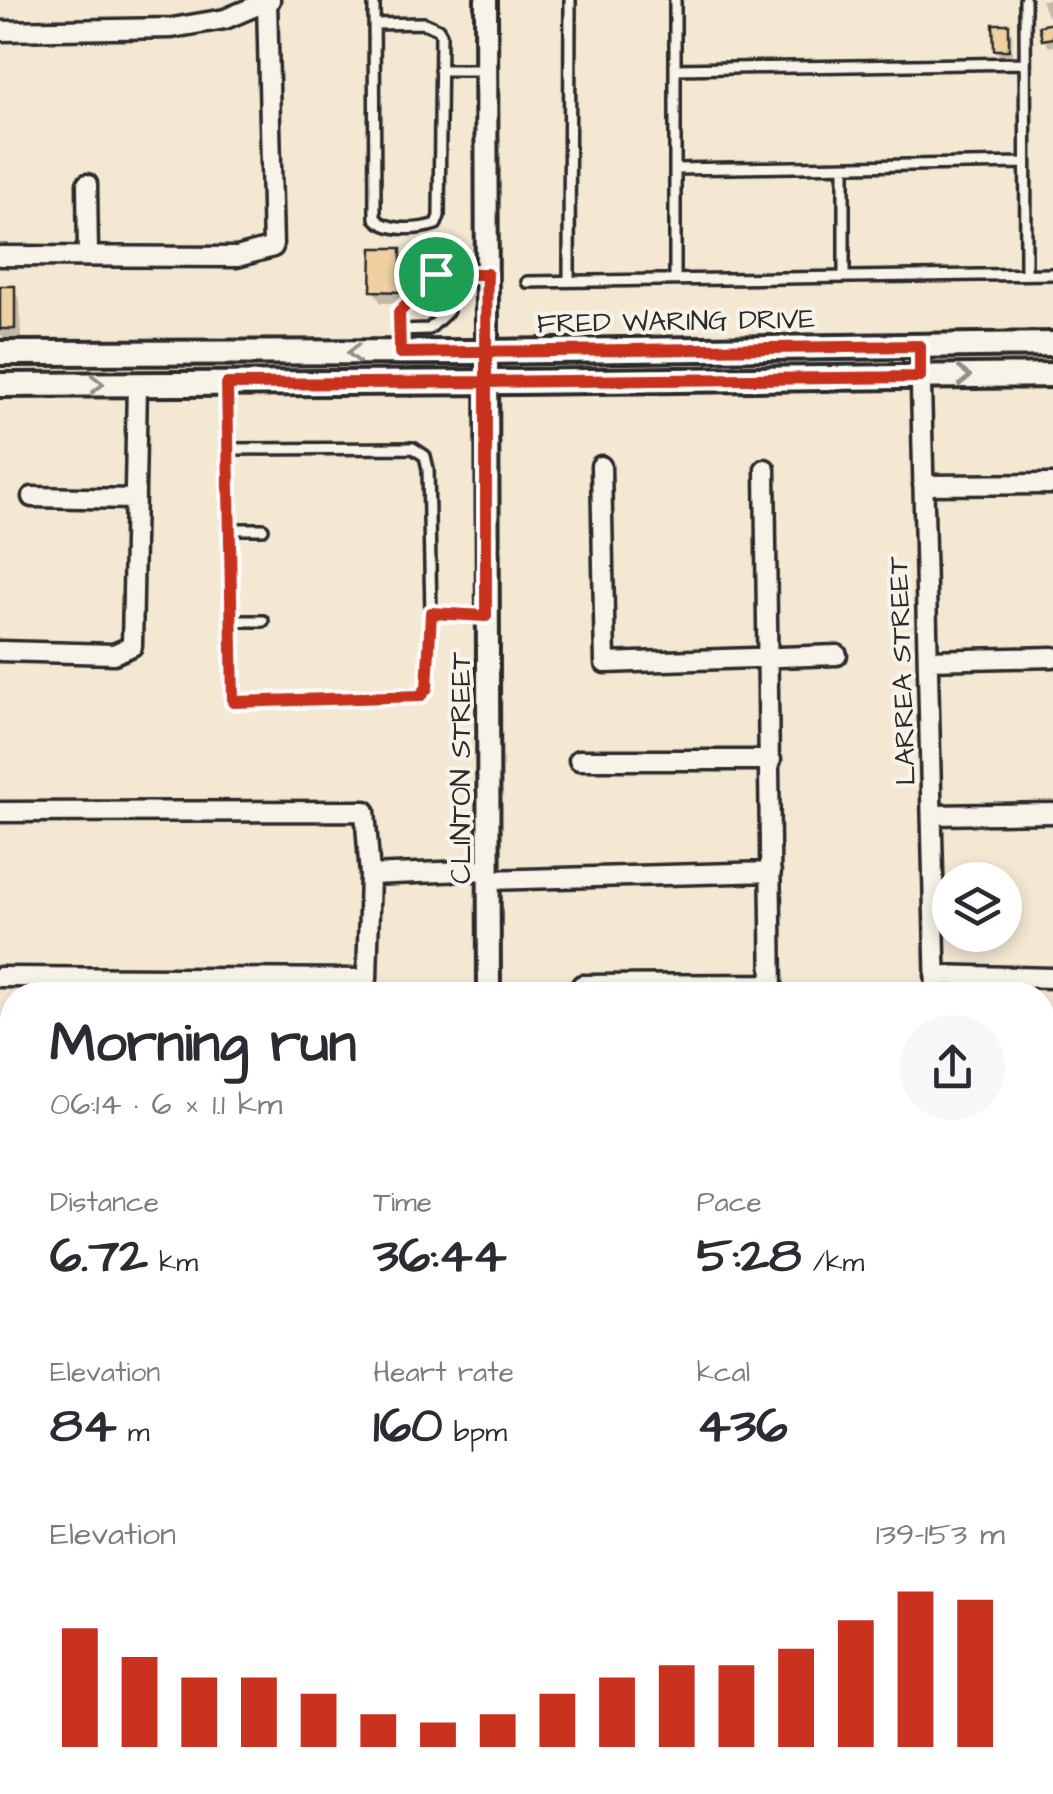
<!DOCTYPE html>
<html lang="en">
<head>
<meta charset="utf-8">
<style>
	:root { --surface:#fff; --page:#f7f7f7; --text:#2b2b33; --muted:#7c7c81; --accent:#c8321e }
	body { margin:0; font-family:"Architects Daughter",sans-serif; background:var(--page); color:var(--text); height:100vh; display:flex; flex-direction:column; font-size:38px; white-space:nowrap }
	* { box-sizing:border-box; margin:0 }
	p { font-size:32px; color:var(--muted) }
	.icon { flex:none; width:55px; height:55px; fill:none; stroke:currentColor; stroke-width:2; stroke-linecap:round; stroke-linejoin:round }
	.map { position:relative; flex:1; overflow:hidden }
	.details { position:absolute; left:0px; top:982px; width:1055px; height:812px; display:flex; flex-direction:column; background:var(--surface); border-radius:40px 40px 0 0; box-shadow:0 5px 15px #0003 }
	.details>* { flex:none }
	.buttons { position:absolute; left:932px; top:862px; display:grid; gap:20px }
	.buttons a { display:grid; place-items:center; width:90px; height:90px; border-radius:50%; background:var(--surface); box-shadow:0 5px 15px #0003; font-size:50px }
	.pin { position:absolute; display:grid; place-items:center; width:85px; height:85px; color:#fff; margin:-42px; border:5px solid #fff; border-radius:50%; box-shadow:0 2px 10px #0007 }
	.round { display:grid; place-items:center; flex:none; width:105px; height:105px; border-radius:52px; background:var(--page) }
	.overview { display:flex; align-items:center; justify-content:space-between; height:170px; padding:0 50px }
	h1 { font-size:55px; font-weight:800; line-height:75px }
	.metrics { display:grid; grid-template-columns:repeat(3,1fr); gap:15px; height:170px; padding:10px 50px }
	.metrics div { display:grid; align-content:center }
	.metrics b { font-size:50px; font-weight:800 }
	.metrics small { font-size:28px; font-weight:400 }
	.metrics p { font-size:28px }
	.chart { height:280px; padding:20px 50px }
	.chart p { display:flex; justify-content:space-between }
	.chart svg { width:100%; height:180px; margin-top:10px; stroke:var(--accent); stroke-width:6 }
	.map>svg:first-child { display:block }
	.shadow { fill:#0003 }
	.building { fill:#eed0a1; stroke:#2b2b2b; stroke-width:2.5 }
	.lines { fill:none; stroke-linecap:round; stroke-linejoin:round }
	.service-casing { stroke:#2b2b2b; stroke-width:16 }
	.minor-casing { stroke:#2b2b2b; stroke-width:25 }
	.tertiary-casing { stroke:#2b2b2b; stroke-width:28 }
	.secondary-casing { stroke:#2b2b2b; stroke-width:30 }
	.service { stroke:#f7f3e8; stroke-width:9 }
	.minor { stroke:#f7f3e8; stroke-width:18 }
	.tertiary { stroke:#f7f3e8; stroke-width:20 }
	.secondary { stroke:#f7f3e8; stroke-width:22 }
	.oneway { stroke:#918f8a }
	.route-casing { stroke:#fff; stroke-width:20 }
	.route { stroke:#c8321e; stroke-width:12 }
	.labels { text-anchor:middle; stroke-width:8; stroke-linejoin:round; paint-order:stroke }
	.street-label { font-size:28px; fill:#2b2b2b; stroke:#f7f3e8 }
</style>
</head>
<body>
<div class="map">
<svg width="1053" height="1794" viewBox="0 0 1053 1794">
	<rect width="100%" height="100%" fill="#f4e8d3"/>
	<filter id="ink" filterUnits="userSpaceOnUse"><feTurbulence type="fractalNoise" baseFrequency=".01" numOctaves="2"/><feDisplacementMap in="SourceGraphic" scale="20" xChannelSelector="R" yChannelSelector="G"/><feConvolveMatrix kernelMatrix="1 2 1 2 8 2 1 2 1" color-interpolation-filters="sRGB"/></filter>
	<g filter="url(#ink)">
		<path class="shadow" d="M1041,0h12v15l-6,1z
			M1053,25v21l-4,1 -5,-8z
			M1008,26l4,8v23h-12l-4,-7z
			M399,250l7,12v41h-25l-7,-12z
			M0,289h14l6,12 1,39h-17l-4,-7z"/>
		<path class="building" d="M1053,23v15l-11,2 -3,-14z
			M993,24h16v26h-15z
			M372,248h29v44l-30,-1z
			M0,286h15v43h-15z
			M432,296l11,11 -11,12 -12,-11z"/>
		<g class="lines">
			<g class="service-casing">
				<path id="service" d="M374,0l1,218c13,14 43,12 61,6l3,-8 2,-182 -3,-5 -14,-6 -50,1
					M675,0v278
					M1025,0l1,274
					M675,69l350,-6
					M440,70h46
					M844,168v109
					M675,169l350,-6
					M569,280l1,-280
					M527,282l526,-8
					M399,330l30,-1 19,-18v-37
					M400,351l-1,-40 37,-37h51
					M227,386l6,316 186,-6 8,-8 4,-75 55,3
					M228,449l185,-1 12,8 3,13 3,144
					M230,529h33
					M232,621h31"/>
			</g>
			<g class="minor-casing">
				<path id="minor" d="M0,31l172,-3 53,-9 45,-19
					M87,184l1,71
					M0,256l237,1 36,-10 -6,-246
					M920,346l16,649
					M601,466l4,197 232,-8
					M765,469l7,526
					M923,485l130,-1
					M32,497l103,2
					M0,651l114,3 18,-8 5,-262
					M928,660l125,-3
					M579,760h192
					M0,812l365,-1 5,64 -3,104 -367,-2
					M933,815l120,-2
					M370,875l119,-5
					M489,880l282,-8
					M935,975l118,3
					M582,985l190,-1
					M1042,1145h11
					M0,1151h12
					M1042,1303h11
					M0,1323h12
					M0,1505h12
					M0,1521h12
					M0,1712h12
					M1021,1794v-12"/>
			</g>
			<g class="tertiary-casing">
				<path id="tertiary" d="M486,0l3,995
					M502,1794v-12"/>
			</g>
			<g class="secondary-casing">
				<path id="secondary" d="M0,353l486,-1 567,-8
					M0,385l517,-3 536,-7"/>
			</g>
			<use href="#service" class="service"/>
			<use href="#minor" class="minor"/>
			<use href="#tertiary" class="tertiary"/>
			<use href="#secondary" class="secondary"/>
		</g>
		<defs><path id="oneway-chevron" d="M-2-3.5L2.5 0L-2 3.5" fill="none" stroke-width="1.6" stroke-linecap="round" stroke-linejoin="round" transform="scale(2.5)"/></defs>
		<g class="oneway">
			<use href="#oneway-chevron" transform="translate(354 353) rotate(180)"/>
			<use href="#oneway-chevron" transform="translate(964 376) rotate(-1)"/>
			<use href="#oneway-chevron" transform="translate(97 384)"/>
		</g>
	</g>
	<g class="lines" filter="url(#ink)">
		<g class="route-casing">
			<path id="route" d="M436,274h51c-1,36 -1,72 -1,108l-259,2 6,318 187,-6 7,-8 4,-75 55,3v-234l434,-5v-31l-520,7 -1,-41 37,-38"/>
		</g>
		<use href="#route" class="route"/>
	</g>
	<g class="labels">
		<g class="street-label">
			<text transform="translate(676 320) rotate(-1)" y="10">FRED WARING DRIVE</text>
			<text transform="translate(901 671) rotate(-92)" y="10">LARREA STREET</text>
			<text transform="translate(460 768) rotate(-90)" y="10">CLINTON STREET</text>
		</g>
	</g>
</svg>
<div class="buttons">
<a><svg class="icon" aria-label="layers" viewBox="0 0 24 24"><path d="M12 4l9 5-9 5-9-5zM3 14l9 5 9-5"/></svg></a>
</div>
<div class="pin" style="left:436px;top:274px;background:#1e9e55"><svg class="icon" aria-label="arrive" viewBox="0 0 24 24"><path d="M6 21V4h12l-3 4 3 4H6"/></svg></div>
<section class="details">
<div class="overview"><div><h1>Morning run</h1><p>06:14 · 6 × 1.1 km</p></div><a class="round"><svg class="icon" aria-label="share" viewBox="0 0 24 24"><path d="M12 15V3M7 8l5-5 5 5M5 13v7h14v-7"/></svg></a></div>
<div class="metrics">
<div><p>Distance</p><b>6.72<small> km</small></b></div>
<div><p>Time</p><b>36:44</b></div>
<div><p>Pace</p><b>5:28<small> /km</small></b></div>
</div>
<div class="metrics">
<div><p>Elevation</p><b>84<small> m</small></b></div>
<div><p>Heart rate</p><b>160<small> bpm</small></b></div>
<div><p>kcal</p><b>436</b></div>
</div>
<div class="chart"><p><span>Elevation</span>139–153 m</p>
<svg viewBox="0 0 160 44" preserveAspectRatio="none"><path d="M5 44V15M15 44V22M25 44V27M35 44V27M45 44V31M55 44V36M65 44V38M75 44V36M85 44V31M95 44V27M105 44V24M115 44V24M125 44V20M135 44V13M145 44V6M155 44V8"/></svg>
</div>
</section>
</div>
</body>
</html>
